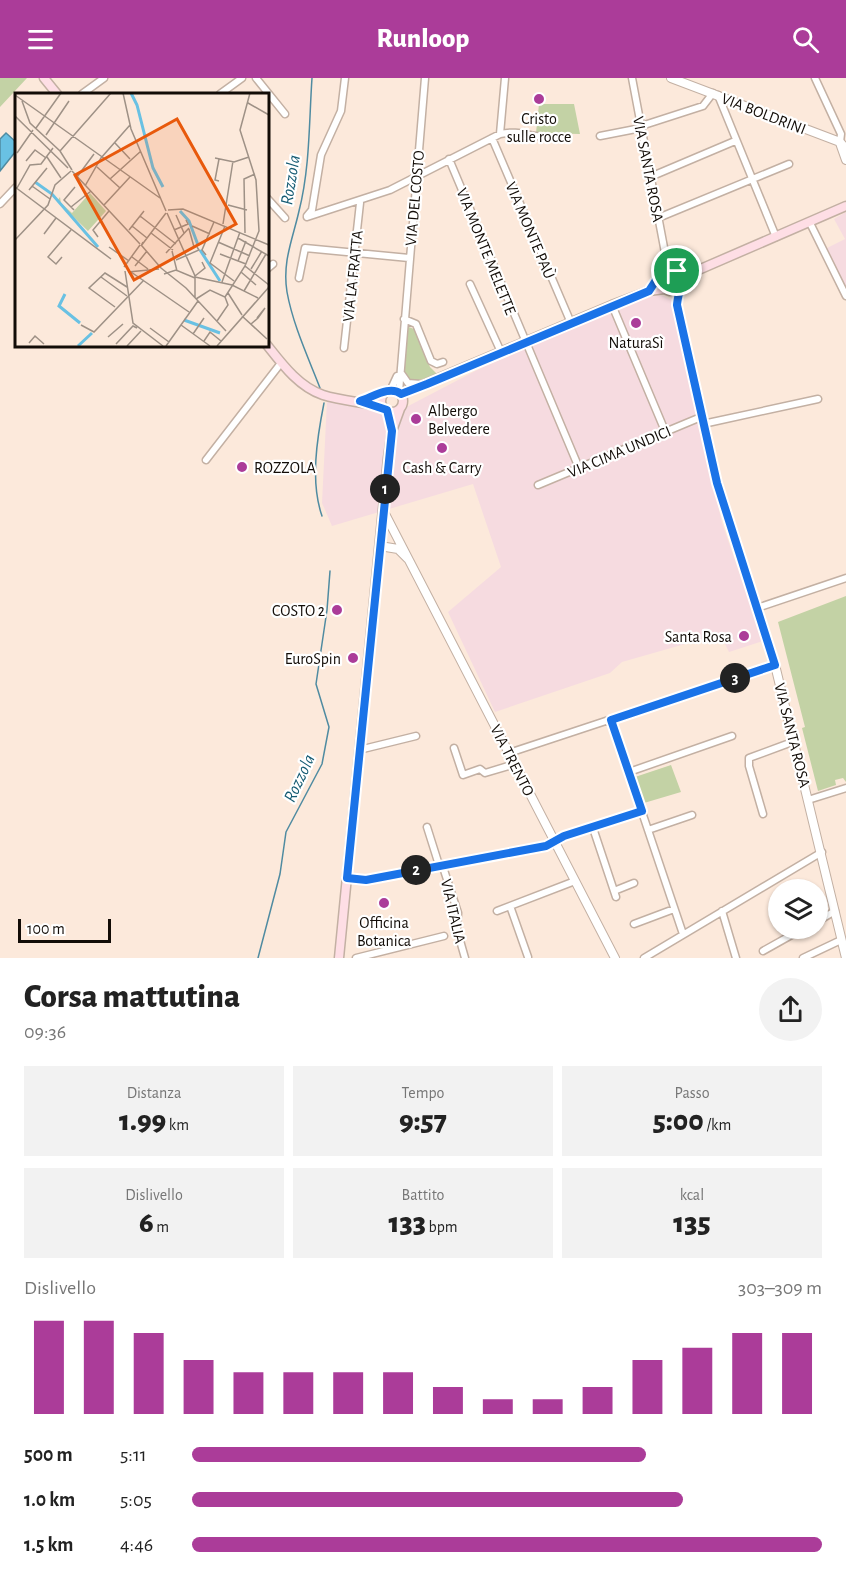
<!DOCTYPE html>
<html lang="it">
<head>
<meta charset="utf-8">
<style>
	:root { --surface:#fff; --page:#f2f2f2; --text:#222; --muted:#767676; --accent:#ab3c99 }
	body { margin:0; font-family:"Alegreya Sans",sans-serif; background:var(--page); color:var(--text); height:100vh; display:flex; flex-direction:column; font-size:22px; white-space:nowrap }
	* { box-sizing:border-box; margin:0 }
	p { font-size:20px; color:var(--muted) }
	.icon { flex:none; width:33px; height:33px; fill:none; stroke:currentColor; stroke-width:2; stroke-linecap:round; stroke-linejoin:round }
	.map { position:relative; height:880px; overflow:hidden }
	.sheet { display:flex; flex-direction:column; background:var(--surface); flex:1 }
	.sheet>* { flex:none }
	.buttons { position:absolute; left:768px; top:801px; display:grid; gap:12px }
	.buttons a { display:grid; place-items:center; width:60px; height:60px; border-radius:50%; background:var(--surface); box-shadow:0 2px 4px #0004; font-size:30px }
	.scale { position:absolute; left:18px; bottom:15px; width:93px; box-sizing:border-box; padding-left:6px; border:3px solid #120c07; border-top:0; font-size:16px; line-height:21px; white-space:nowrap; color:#120c07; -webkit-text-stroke:4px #fff; paint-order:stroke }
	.pin { position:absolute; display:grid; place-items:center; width:51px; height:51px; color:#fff; margin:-26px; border:3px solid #fff; border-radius:50%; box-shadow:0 2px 6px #0007 }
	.km { position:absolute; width:30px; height:30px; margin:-15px; border-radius:50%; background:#222; color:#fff; font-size:16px; line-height:30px; text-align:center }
	.round { display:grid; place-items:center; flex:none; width:63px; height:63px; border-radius:32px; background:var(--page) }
	.head { display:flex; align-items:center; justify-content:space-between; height:102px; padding:0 24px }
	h1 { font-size:33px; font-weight:800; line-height:45px }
	.metrics { display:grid; grid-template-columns:repeat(3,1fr); gap:9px; height:102px; padding:6px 24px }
	.metrics div { display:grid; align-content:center; border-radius:0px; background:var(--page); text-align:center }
	.metrics b { font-size:30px; font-weight:800 }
	.metrics small { font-size:16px; font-weight:400 }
	.metrics p { font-size:16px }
	.chart { height:168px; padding:12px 24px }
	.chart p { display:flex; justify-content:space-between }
	.chart svg { width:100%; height:108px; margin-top:6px; stroke:var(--accent); stroke-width:6 }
	ul { padding:0 24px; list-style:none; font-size:20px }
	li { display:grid; grid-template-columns:96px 72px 1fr; align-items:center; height:45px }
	li i { height:15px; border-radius:8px; background:var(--accent) }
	header { display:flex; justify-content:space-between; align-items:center; height:78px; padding:0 24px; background:var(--accent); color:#fff; font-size:27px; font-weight:800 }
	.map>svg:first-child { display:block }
	.commercial { fill:#f6dbe0 }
	.green { fill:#c3d2a5 }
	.water { fill:#69c1e3; stroke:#4f8ba1; stroke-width:1.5 }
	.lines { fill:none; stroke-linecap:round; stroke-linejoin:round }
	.stream { stroke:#4f8ba1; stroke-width:1.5 }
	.minor-casing { stroke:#c3b0a3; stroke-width:9 }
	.tertiary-casing { stroke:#c3b0a3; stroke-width:10 }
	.secondary-casing { stroke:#c3b0a3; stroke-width:11 }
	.minor { stroke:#fff; stroke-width:6 }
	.tertiary { stroke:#fff; stroke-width:8 }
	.secondary { stroke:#fedee5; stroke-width:8 }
	.route-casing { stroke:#fff; stroke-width:12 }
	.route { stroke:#1a73e8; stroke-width:8 }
	.poi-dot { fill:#ab3c99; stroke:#fff; stroke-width:2 }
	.labels { text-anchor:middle; stroke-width:4.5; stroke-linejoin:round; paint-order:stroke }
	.street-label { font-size:16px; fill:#120c07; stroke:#fff }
	.poi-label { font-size:16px; fill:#120c07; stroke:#fff }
	.water-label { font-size:18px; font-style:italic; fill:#155b73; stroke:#fff }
	.inset-river { fill:none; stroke:#69c1e3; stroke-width:3 }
	.inset-road { fill:none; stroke:#9e9186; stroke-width:1.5 }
	.view { fill:#e8590c; fill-opacity:0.15; stroke:#e8590c; stroke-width:3 }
	.inset-edge { fill:none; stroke:#120c07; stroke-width:3 }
</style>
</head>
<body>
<header><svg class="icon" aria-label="menu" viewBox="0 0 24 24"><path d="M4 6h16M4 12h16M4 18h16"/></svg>Runloop<svg class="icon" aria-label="search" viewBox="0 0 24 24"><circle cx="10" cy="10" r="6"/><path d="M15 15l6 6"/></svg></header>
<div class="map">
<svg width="846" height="880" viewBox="0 0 846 880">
	<rect width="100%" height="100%" fill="#fce9db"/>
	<path class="commercial" d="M846,134v79l-21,-42 20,-10 -11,-20z
		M657,215l15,7 50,223 41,118 -34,11 -9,-18 -98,28 -12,11 -115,39 -47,-100 53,-45 -28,-83 -141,42 -10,-23 5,-102 66,13 92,-48z"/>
	<path class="green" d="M0,0h27l-27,29z
		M539,26h35l6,30 -44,-1z
		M406,248l8,3 16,38 8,8 -27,7 -8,-10z
		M846,518v186l-3,-4 -8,2 1,5 -18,6 -16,-63 3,-1 -27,-105z
		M671,687l10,27 -37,11 -9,-26z"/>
	<path class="water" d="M6,55l10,9v9l-16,20v-32z"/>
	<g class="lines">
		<path class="stream" d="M312,0c-3,44 -2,90 -13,133 -6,27 -17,51 -12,81 6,33 21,65 33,96
			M322,438c-12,-34 -5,-78 2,-113
			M258,880l22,-84 6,-42 36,-68 7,-37 -13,-43 11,-74 3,-39"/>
		<g class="minor-casing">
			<path id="minor" d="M256,0l29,36
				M632,0l34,180 6,10
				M815,0l26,56 -1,8
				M82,16l22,-16
				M220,16l22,-16
				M718,17l58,142
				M641,48l62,-20 10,-13
				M500,56l5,-56
				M600,58l41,-8
				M492,60l79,185
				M449,81l130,309
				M650,99l85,-36
				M267,120l18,20
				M0,126l16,-17
				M307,138l5,-6 9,-55 20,-44 4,-33
				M307,139l83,-27 110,-56c19,-4 27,2 46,3
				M658,140l131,-54
				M810,145l36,73
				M267,191l6,-5
				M299,200l6,-30 104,10
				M470,206l31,68
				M612,227l53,126
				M404,241l12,5 15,37 6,3 6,-2
				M344,270l16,-145
				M401,295l7,10 13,1
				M391,311l6,-13
				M399,314l26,-314
				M703,346l115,-25
				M206,382l75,-97
				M538,407l163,-68
				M757,530l89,-30
				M611,642l72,214
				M454,670l9,27 17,-6 5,4 30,-9
				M359,672l57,-14
				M509,675l266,-88
				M629,694l103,-36
				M808,722l38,-12
				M763,736l-14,-48v-8l46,-17
				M427,749l12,38
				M593,750l21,63
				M648,752l44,-15
				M442,786l16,49 -1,17 8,28
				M347,800l19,2 180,-34 12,-8 84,-27
				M616,819l-2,-6 20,-8
				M510,828l18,51
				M497,833l78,-30
				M722,833l14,47
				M818,843l17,-10
				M634,846l40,-15
				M763,873l41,-23
				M356,880l88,-22
				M644,880l178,-106
				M803,880l38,-18"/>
		</g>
		<g class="tertiary-casing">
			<path id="tertiary" d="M671,0l169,64 6,7
				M840,65l6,17
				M679,209l-2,18 40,178 58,182 71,293
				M383,432l232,448
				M380,468l18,3 10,10"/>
		</g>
		<g class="secondary-casing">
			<path id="secondary" d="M44,0l13,16
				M681,204l15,-11 150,-65
				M649,213l16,-22h9l7,9 -2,9 -9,4 -8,-3 -4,-9
				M267,267c15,19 32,42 56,50 19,6 40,7 60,12
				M381 323a11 11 0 1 1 22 0a11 11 0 1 1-22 0Z
				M401,316l211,-89 37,-14 15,-2
				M339,880l49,-500 4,-27 8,-22"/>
		</g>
		<use href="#minor" class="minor"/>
		<use href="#tertiary" class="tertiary"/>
		<use href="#secondary" class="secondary"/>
	</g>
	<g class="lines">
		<g class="route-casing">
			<path id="route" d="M672,190c15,7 6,23 5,37l40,178 58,182 -164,55 31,91 -78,25 -18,10 -180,34 -19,-2 45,-447 -5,-21 -27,-9c13,-4 30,-16 41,-7l26,-10 222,-93 13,-20z"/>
		</g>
		<use href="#route" class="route"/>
	</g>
	<g class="poi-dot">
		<circle cx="539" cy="21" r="6"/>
		<circle cx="636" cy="245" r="6"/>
		<circle cx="416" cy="341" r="6"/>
		<circle cx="442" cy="370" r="6"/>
		<circle cx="242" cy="389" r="6"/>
		<circle cx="337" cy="532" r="6"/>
		<circle cx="744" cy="558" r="6"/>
		<circle cx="353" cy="580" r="6"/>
		<circle cx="384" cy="825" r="6"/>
	</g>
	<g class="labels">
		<g class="street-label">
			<text transform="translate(764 35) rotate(21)" y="6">VIA BOLDRINI</text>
			<text transform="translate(649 91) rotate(79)" y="6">VIA SANTA ROSA</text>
			<text transform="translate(414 120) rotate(-85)" y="6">VIA DEL COSTO</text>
			<text transform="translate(531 152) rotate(67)" y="6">VIA MONTE PAÙ</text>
			<text transform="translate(487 173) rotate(68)" y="6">VIA MONTE MELETTE</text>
			<text transform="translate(352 198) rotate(-84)" y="6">VIA LA FRATTA</text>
			<text transform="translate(619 373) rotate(-23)" y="6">VIA CIMA UNDICI</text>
			<text transform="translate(793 657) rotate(76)" y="6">VIA SANTA ROSA</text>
			<text transform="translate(513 682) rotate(63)" y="6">VIA TRENTO</text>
			<text transform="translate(454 833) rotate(77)" y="6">VIA ITALIA</text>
		</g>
		<g class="poi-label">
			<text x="539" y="46">Cristo<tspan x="539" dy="18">sulle rocce</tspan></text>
			<text x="636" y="270">NaturaSì</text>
			<text x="428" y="338" text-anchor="start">Albergo<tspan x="428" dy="18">Belvedere</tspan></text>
			<text x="254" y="395" text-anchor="start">ROZZOLA</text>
			<text x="442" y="395">Cash &amp; Carry</text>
			<text x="325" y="538" text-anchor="end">COSTO 2</text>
			<text x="732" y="564" text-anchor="end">Santa Rosa</text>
			<text x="341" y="586" text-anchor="end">EuroSpin</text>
			<text x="384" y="850">Officina<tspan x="384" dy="18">Botanica</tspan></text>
		</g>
		<g class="water-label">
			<text transform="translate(290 102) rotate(-81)" y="6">Rozzola</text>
			<text transform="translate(299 700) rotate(-65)" y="6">Rozzola</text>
		</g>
	</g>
	<g transform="translate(15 15)">
		<rect width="254" height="254" fill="#fce9db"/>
		<path d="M75,100l16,18 -18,20 -31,-30 3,-4 1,6 11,10z" fill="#c3d2a5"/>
		<path class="inset-river" d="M116,0l6,12 16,63 10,19M20,89l17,12 46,53M165,118l9,10 9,24M185,157l20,31M50,201l-6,12 21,17M169,227l36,13M63,253l14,-13"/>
		<path class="inset-road" d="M108,0l8,36 35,82M0,2l145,103M7,8l8,22 30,28 12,19M233,10l21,12M0,23l53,52M21,35l25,-35M31,42l23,-34M100,50l15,16M45,58l51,-58M2,60l16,-23M32,64l14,21M200,65l19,4 15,-5M11,68l9,-11 11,8M82,74l23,21M57,78l68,73M62,84l17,-23M95,86l31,-28M204,88l-4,-1 4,-21M17,93l18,13M70,93l16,-28 29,-33M0,94l96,72M2,95l13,-23 11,-1 12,-16M14,97l18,-22M89,112l26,-28M213,112l19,5M56,114l20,-16M59,117l-10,-10 11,-13M153,117l15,-1 86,36M152,120l28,63v22M161,122l8,18M125,123l36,28M208,131l10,-63M117,133l15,12M177,133l18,8M210,133l-15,37 24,18M174,136l5,18M114,137l15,-19M159,137l14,-6 -2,-4M136,140l22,17M230,140l-1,-54 11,-5M29,141l12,-16M83,144l-5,-7 16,-19M223,145l31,18M0,147l33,-35 7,-20 16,-14M128,149l-2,4 25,-33M203,149l32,14M127,153l19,22M94,154l20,14M157,158l5,20M151,160l23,-25M205,161l26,10M191,162l-4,-5 12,-28M47,164l-6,7 -8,-7 23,-27M117,164l16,12M161,167l23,-10 -2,-3M223,168l8,-20M120,173l12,-15M230,173l24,19M109,174l16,-22M146,175l25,20 40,43M236,176l11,-18M110,178l8,52 30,23M113,179l31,-3M116,179l58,40M226,179l15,13M149,181l12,-4 19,8M180,183l10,-8 -3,-6M86,184l26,19M180,184l37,8 26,13M207,189l18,-50M229,198l22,-37M213,200l14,22M210,204l20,-31 14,-35 -3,-51 -16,-50 10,-37M181,206l14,-9 15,7 3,8 -11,16M100,214l-26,-19 16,-15 22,14M227,223l25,23M236,231l7,-6 7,-10 -8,10M66,232l13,7 50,-52M166,232l29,21M135,235l19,14M178,241l11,-16M93,244l15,-13M189,248l6,-9 11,9M14,250l6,-7 9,8M101,251l17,-18 4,2M112,253l14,-15M151,253l32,-45M202,253l52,-59"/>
		<path class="view" d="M162,26l59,105 -102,56 -59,-105z"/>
		<rect width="254" height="254" class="inset-edge"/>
	</g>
</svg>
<div class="buttons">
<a><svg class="icon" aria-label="layers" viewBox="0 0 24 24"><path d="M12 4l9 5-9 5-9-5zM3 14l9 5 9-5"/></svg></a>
</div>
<div class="scale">100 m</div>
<div class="pin" style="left:677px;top:193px;background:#1e9e55"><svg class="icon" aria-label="arrive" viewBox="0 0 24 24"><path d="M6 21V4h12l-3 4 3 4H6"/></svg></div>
<b class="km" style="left:385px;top:411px">1</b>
<b class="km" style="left:416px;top:792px">2</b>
<b class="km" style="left:735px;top:600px">3</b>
</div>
<section class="sheet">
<div class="head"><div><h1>Corsa mattutina</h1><p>09:36</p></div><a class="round"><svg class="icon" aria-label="share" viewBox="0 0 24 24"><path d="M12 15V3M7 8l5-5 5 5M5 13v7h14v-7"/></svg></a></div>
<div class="metrics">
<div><p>Distanza</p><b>1.99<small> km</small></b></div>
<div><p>Tempo</p><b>9:57</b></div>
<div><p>Passo</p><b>5:00<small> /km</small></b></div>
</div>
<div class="metrics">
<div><p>Dislivello</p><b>6<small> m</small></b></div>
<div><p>Battito</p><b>133<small> bpm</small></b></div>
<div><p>kcal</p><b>135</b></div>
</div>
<div class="chart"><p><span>Dislivello</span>303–309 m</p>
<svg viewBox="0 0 160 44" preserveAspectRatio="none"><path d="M5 44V6M15 44V6M25 44V11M35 44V22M45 44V27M55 44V27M65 44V27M75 44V27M85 44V33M95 44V38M105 44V38M115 44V33M125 44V22M135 44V17M145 44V11M155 44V11"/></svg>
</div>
<ul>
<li><b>500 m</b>5:11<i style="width:72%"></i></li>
<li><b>1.0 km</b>5:05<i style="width:78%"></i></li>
<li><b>1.5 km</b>4:46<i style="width:100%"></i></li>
</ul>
</section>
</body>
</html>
